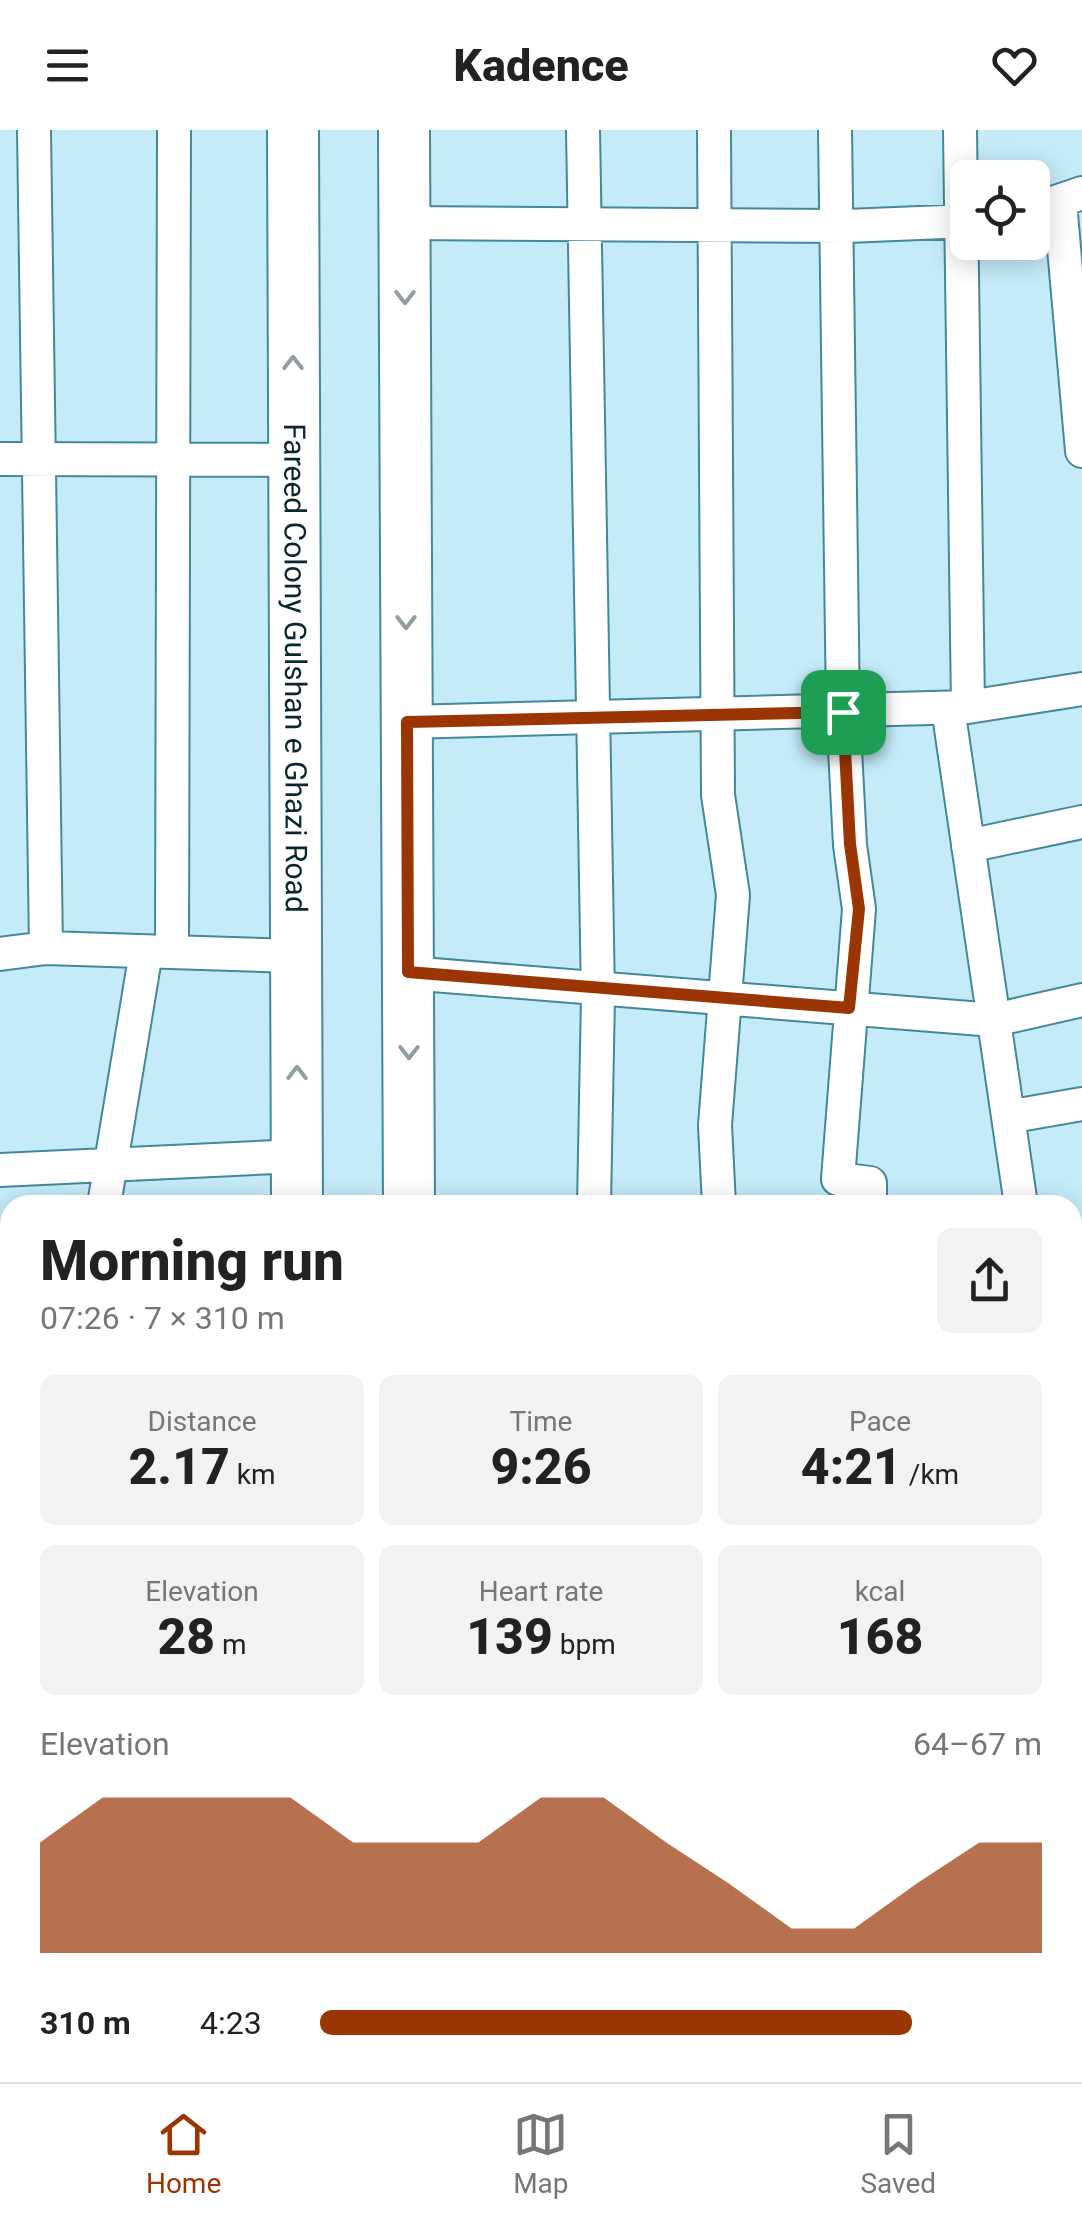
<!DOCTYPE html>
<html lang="en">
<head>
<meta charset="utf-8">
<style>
	:root { --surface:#fff; --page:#f2f2f2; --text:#222; --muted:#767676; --line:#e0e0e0; --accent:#9b3604 }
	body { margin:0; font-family:Roboto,sans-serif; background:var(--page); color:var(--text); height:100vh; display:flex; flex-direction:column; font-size:38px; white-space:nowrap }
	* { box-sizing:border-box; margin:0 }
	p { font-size:32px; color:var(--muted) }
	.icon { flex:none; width:55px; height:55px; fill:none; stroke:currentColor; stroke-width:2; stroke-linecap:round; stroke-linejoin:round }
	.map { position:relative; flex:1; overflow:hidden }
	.sheet { position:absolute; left:0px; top:1065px; width:1082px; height:888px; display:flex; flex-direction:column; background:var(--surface); border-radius:30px 30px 0 0; box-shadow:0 5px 25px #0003 }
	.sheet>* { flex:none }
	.fabs { position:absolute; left:950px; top:30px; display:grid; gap:20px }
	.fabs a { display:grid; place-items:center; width:100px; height:100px; border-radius:15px; background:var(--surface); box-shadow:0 5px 25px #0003; font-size:50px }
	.pin { position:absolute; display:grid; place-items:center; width:85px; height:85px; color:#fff; margin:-42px; border-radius:20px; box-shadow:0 5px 15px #0006 }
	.round { display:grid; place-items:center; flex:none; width:105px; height:105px; border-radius:15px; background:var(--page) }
	.overview { display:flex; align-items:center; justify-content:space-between; height:170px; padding:0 40px }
	h1 { font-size:55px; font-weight:800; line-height:75px }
	.metrics { display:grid; grid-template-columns:repeat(3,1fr); gap:15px; height:170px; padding:10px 40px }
	.metrics div { display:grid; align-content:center; border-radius:15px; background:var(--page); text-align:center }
	.metrics b { font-size:50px; font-weight:800 }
	.metrics small { font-size:28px; font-weight:400 }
	.metrics p { font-size:28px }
	.chart { height:280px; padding:20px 40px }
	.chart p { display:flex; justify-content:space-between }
	.chart svg { width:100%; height:180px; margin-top:10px; fill:var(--accent); opacity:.7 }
	ul { padding:0 40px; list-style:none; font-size:32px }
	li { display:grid; grid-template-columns:160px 120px 1fr; align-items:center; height:75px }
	li i { height:25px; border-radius:12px; background:var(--accent) }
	header { display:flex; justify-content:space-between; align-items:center; height:130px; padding:0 40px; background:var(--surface); font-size:45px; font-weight:800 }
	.tabs { display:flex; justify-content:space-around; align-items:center; height:140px; border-top:2px solid var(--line); background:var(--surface); font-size:28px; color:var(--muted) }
	.tabs a { display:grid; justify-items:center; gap:5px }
	.tabs .on { color:var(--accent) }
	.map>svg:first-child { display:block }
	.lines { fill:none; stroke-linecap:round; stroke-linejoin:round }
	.minor-casing { stroke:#45879b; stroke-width:36 }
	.tertiary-casing { stroke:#45879b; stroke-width:44 }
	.secondary-casing { stroke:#45879b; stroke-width:49 }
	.primary-casing { stroke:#45879b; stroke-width:54 }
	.minor { stroke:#fff; stroke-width:32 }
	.tertiary { stroke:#fff; stroke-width:40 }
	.secondary { stroke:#fff; stroke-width:45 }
	.primary { stroke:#fff; stroke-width:50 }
	.oneway { stroke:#919da1 }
	.route-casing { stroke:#fff; stroke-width:20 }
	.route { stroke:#9b3604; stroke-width:12 }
	.labels { text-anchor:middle; stroke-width:10; stroke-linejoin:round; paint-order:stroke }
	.street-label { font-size:30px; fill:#0a262f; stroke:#dcf6ff }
</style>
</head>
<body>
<header><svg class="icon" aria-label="menu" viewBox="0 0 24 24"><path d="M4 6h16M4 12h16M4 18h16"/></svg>Kadence<svg class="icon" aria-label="heart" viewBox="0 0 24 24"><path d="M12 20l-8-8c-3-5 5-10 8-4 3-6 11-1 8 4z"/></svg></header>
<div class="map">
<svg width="1082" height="1952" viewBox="0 0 1082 1952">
	<rect width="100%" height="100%" fill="#c5ebf9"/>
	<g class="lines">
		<g class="minor-casing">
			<path id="minor" d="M34,0l12,818
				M583,0l15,866 -4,209
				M714,0l4,665 15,100 -18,230 4,80
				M835,0l8,581 7,134 9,64 -21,270 32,4v22
				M960,0l8,577
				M1060,73l22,248
				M1032,80l50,-17
				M405,93l442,3 121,-5
				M0,329l294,1
				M948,578l73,497
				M407,592l561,-15 114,-18
				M968,716l114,-24
				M172,822l2,-822
				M0,824l46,-6 250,8
				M408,843l586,47 88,-20
				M1008,987l74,-13
				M0,1040l297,-14
				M104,1075l42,-253
				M0,1230l10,-1
				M1072,1397h10
				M1072,1554l10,2
				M0,1715l10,103
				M0,1843l10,-2
				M1072,1868l10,1
				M22,1942l1,10
				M128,1942l1,10
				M900,1952v-10"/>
		</g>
		<g class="tertiary-casing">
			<path id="tertiary" d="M1072,1706l10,1"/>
		</g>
		<g class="secondary-casing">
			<path id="secondary" d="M0,1572l10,-5"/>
		</g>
		<g class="primary-casing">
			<g id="primary">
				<path id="s1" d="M293,0l4,1075"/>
				<path d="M404,0l5,1075"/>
				<path d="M302,1942v10"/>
				<path d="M410,1942v10"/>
			</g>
		</g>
		<use href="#minor" class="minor"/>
		<use href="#tertiary" class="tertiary"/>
		<use href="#secondary" class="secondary"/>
		<use href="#primary" class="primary"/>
	</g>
	<defs><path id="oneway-chevron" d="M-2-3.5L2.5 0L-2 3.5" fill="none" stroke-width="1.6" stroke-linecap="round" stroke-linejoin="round" transform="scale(2.5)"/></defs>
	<g class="oneway">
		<use href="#oneway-chevron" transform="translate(405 167) rotate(90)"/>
		<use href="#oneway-chevron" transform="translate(293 233) rotate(-90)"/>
		<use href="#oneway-chevron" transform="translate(406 492) rotate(90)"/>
		<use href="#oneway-chevron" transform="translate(409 922) rotate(90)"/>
		<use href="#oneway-chevron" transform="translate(297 943) rotate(-90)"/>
	</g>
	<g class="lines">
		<g class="route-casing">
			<path id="route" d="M843,582l7,132 9,65 -10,99 -441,-36 -1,-250z"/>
		</g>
		<use href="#route" class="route"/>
	</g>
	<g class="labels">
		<g class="street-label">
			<text dy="10" stroke="none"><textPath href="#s1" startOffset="538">Fareed Colony Gulshan e Ghazi Road</textPath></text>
		</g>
	</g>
</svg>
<div class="fabs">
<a><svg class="icon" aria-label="locate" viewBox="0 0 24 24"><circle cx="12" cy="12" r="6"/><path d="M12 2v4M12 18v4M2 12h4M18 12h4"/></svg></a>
</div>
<div class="pin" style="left:843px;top:582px;background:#1e9e55"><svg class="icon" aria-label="arrive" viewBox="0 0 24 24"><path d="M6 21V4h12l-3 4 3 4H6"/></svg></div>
<section class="sheet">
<div class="overview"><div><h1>Morning run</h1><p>07:26 · 7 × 310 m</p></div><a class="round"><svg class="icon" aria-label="share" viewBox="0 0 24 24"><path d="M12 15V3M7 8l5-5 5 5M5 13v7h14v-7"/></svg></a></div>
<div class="metrics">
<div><p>Distance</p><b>2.17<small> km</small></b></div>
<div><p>Time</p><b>9:26</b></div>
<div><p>Pace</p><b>4:21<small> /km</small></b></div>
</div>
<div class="metrics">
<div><p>Elevation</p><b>28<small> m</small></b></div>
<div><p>Heart rate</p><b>139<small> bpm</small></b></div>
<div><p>kcal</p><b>168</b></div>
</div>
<div class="chart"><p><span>Elevation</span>64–67 m</p>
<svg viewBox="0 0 160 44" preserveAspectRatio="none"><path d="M0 44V17L10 6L20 6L30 6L40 6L50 17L60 17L70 17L80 6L90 6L100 17L110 27L120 38L130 38L140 27L150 17L160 17V44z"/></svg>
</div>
<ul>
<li><b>310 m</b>4:23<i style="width:82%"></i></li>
</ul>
</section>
</div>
<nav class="tabs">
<a class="on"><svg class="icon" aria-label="home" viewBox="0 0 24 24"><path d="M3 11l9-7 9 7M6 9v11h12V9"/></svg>Home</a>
<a><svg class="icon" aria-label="map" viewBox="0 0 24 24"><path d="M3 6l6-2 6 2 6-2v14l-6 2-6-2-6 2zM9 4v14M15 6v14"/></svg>Map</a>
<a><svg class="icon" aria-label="saved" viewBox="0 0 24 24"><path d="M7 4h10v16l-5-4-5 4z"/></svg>Saved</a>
</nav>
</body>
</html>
